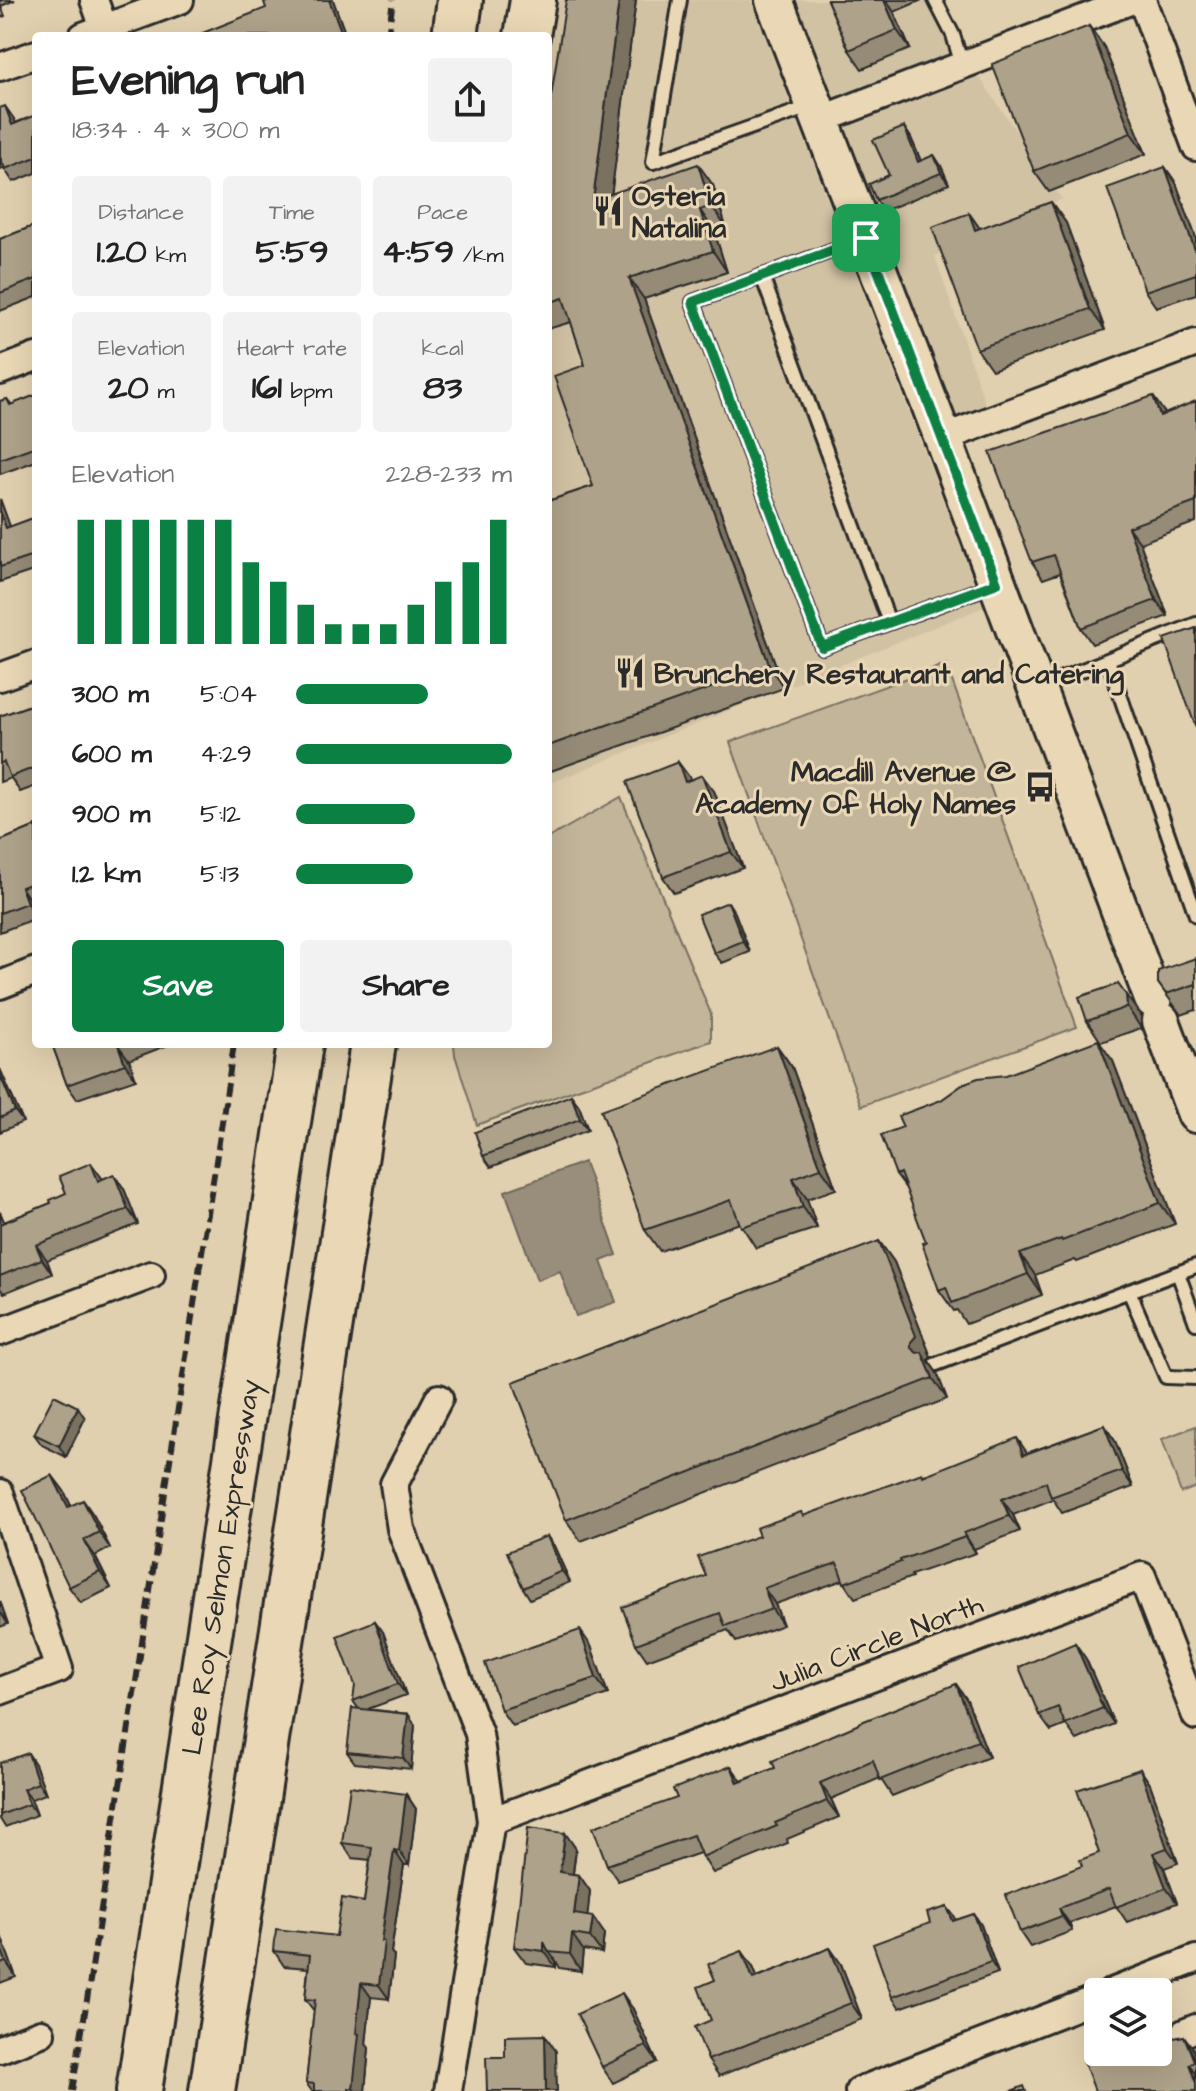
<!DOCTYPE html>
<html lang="en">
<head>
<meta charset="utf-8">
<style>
	:root { --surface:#fff; --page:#f2f2f2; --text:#222; --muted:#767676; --accent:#0b8043 }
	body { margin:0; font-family:"Architects Daughter",sans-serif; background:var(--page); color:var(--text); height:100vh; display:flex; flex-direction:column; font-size:30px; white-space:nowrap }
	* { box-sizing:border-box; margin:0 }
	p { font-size:26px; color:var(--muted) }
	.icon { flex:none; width:44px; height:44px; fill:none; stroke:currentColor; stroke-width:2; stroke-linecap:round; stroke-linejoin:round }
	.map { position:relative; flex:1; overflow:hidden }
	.panel { position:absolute; left:32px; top:32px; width:520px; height:1016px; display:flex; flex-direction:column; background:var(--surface); border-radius:8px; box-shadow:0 8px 32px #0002 }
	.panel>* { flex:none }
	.controls { position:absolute; left:1084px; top:1978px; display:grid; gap:16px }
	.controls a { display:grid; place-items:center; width:88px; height:88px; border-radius:8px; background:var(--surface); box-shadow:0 8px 32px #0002; font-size:40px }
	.pin { position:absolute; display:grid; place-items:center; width:68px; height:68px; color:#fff; margin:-34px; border-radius:16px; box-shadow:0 4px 12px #0006 }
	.round { display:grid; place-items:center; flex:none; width:84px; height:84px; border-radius:8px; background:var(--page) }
	.head { display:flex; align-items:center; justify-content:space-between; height:136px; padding:0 40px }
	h1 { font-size:44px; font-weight:700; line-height:60px }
	.figures { display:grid; grid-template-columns:repeat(3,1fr); gap:12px; height:136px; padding:8px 40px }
	.figures div { display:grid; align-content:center; border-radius:8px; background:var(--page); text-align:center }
	.figures b { font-size:34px; font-weight:700 }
	.figures small { font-size:22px; font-weight:400 }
	.figures p { font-size:22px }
	.chart { height:224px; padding:16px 40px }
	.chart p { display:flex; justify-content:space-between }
	.chart svg { width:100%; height:144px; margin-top:8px; stroke:var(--accent); stroke-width:6 }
	.primary-button { display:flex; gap:16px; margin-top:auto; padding:16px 40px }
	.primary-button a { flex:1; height:92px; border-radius:8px; background:var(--accent); color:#fff; font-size:32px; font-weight:700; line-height:92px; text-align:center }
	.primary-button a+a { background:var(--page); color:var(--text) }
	ul { padding:0 40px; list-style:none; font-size:26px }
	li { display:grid; grid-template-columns:128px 96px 1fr; align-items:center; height:60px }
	li i { height:20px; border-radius:10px; background:var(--accent) }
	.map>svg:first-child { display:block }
	.built { fill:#d2c2a4 }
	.green { fill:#c3b59a; stroke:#777062; stroke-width:2 }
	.water { fill:#998e7b; stroke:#6d665b; stroke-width:2 }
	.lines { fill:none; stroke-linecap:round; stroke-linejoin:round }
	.lane-casing { stroke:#2b2b2b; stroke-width:18 }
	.street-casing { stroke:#2b2b2b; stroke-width:32 }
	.secondary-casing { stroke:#2b2b2b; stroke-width:42 }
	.highway-casing { stroke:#2b2b2b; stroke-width:50 }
	.lane { stroke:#e9d7b5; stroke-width:12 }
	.street { stroke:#e9d7b5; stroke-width:26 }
	.secondary { stroke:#e9d7b5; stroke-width:36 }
	.highway { stroke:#e9d7b5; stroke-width:44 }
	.rail { stroke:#2b2b2b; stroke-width:6; stroke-dasharray:12 6; stroke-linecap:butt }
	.wall { fill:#968b77; stroke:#2b2b2b; stroke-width:2 }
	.shaded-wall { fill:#7a7161; stroke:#2b2b2b; stroke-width:2 }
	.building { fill:#afa28a; stroke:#2b2b2b; stroke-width:2 }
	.route-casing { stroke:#fff; stroke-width:16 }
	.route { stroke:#0b8043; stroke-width:10 }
	.labels { text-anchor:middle; stroke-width:6; stroke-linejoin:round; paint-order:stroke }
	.poi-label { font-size:28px; font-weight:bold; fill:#2b2b2b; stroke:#e9d7b5; text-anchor:start }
	.street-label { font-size:28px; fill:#2b2b2b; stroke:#e9d7b5 }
</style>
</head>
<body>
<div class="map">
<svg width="1196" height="2091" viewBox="0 0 1196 2091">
	<rect width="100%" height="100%" fill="#e1d0af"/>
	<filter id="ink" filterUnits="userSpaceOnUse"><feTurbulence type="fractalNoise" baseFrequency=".0125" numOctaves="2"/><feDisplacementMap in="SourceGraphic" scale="16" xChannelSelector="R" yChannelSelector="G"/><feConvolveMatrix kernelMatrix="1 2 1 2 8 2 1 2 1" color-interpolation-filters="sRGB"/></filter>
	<g filter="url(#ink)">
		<path class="built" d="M552,0h199l233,607 -436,177v-748z
			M788,0h157l16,50 -134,51z
			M978,75l84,124 -127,57 51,150 -36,13 -113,-290z"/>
		<path class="green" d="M946,664l131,363 -216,79 -131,-364z
			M621,797l90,217v27l-234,84 -22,-70 -1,-11h94v-206z
			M1196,1426v61l-15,6 -19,-54z"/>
		<path class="water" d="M584,1162l33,93 -16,6 15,41 -40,14 -16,-45 -23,9 -32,-89z"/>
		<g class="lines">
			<g class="lane-casing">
				<path id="lane" d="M680,0l-27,162 159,-56
					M935,0l18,35 9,30
					M863,239l-170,63 129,345 173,-63
					M762,276l127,346
					M1108,660l88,255
					M1040,687l156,-63
					M1178,1273l18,50
					M1129,1291l37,86 30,1
					M934,1365l262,-99"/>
			</g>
			<g class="street-casing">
				<path id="street" d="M94,0l13,36
					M1142,0l54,147
					M83,36l97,-36
					M0,67l36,-13
					M820,120l312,-120
					M0,371l36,-14
					M943,438l253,-95
					M0,677l36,-13
					M0,985l36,-14
					M0,1332l151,-57
					M439,1398l-45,86 7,45 78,205 12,87 -43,270
					M0,1493l59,176 -59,22
					M491,1821l651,-245 54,140
					M1112,1992l84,-33
					M1184,2033l12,-5
					M0,2049l41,-16
					M859,2091l239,-93"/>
			</g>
			<g class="secondary-casing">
				<path id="secondary" d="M774,0l169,438 210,561
					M1161,1021l35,93"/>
			</g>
			<g class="highway-casing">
				<path id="highway" d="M455,36l5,-36
					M527,36l6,-36
					M139,2091l161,-1047
					M212,2091l161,-1047"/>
			</g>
			<use href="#lane" class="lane"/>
			<use href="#street" class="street"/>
			<use href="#secondary" class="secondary"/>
			<use href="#highway" class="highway"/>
			<path class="rail" d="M388,36l5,-36
				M72,2091l15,-91 147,-956"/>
		</g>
		<path class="wall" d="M0,0h15l-14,6 4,10 -5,2z
			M333,0l13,36h-151z
			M636,0l-25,194 102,-9 13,42 -12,4 13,41 -83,27 140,389 -236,84v-271l45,-15 -8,-121 -14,-43 -23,7v-213z
			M827,0h95l-28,12 16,37 -48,20 -13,-19z
			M1089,26l15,21 42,107 -97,38 -15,-21z
			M0,108l14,11 1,4 21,-8v58l-23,9 -9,-14 -4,1z
			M904,127l7,11 10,23 13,-6 7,11 8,18 -65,27 -8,-11 13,-25z
			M1165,167l11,16 20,55v56l-40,13 -11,-16z
			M1051,202l15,21 39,107 -113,40 -15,-21 -8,-136 11,16z
			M36,225v72l-36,14v-72z
			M36,395v66l-36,13v-73l7,-2 5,6z
			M1196,401v121l-56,21 28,73 -76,28 -11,-16 -21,-55 -17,6 -11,-17 132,-150 1,2z
			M0,499l10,28 26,-10v53l-36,12z
			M36,703v83l-16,6 -9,-14 -11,4v-66z
			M678,762l12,18 24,11 29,77 -69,25 -11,-16z
			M36,826v74l-5,2 5,12v4l-36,14v-91z
			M735,913l15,39 -28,11 -8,-10z
			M1196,958v52l-15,5 -23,-32z
			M1118,984l23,32v12l-40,14 -14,-21z
			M52,1044h116v1l-39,15 7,19 -59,20 -10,-14z
			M777,1046l15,21 44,122 -29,10 10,29 -61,20 -16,-25 -80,28 -15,-21z
			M1113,1061l62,163 -98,38 -2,-2 -40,15 7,20 -76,29 -9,-14 -3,1 -15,-21 -13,-48 -19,-52 -11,-15z
			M0,1069l23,53 -23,10z
			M571,1095l8,11 9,24 -97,37 -8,-11z
			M114,1174l10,15 14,35 -91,36 5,14 -48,19 -4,-5v-76l4,10 47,-19z
			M879,1241l15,21 37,95 -3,3 9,13 10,26 -366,142 -15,-21z
			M85,1418l-19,39 -24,-12 -8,-11z
			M1104,1425l11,16 18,46 -71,26 -9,-14 -40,16 7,16 -46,18 2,4 -65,22 1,2 -57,21 -12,-18 -68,24 8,21 -47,17 -8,-12 -81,30 -11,-16 70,-68 95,-64 3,4 119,-41 104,-22z
			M52,1475l12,16 7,15 12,-6 11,16 16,32 -15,8 16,32 -30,15 -12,-16z
			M554,1546l16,36 -40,17 -7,-11z
			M0,1601l8,23 -8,3z
			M375,1621l8,11 23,63 -38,14 40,5 7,11 -4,44 -56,-6 -8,-11 11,-44 -5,-7z
			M1075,1643l11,16 28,65 -37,16 -11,-15 -15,6 -12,-16z
			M591,1646l17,48 -96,32 -11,-16z
			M956,1684l11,16 22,57 -97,39 -12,-18 -49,21 8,18 -52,22 1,4 -75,30 -13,-20 -82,28 -11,-16 70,-67 54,-32 10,15 34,-13z
			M0,1763l35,1 11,30 -15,5 6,16 -32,12 -5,-8z
			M1140,1769l10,15 28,79 -14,5 13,35 -50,19 -11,-16 -47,17 3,8 -42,16 -10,-15 62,-66 17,-13z
			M406,1794l10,15 -7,56h-5l-13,87 3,4 -5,43 -18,-2 -5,47 3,4 -4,43h-53l-6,-8 8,-72 -9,-12 3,-31 -24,-2 -10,-15 62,-15 28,-34 6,-42 -18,-2 -10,-15z
			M565,1833l11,16 -3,25 6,1 11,16 -3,25 17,17 -2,20 -19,-3 -2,21 -21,-3 -4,-7v6l-30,-4 -12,-16z
			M947,1907l9,13 18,-6 7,11 17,48 -98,35 -8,-11 38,-74z
			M0,1933l16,44 -16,6z
			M830,1948l11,16 21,55 -143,57 -11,-16 7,-80 27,-29 11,16 4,10z
			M633,2009l24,53 -44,21 -11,-16z
			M1164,2025l3,9 25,13 4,10v34l-38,-39z"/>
		<path class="shaded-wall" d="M329,0h4l13,36h-1l-4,-5z
			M619,0h17l-28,221 -15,-21z
			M884,0h2l8,12 16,37 -13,-19z
			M1089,26l15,21 42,107 -15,-21z
			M5,106l9,13 7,18 -9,-12z
			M904,127l7,11 15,35 -8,-11z
			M934,155l7,11 8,18 -8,-11z
			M698,164l15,21 13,42 -15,-21z
			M1165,167l11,16 20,55v15z
			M1051,202l15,21 39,107 -15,-21z
			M700,210l14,21 13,41 -14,-21z
			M969,213l15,21 -9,-4z
			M629,278l15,21 140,389 -14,-21z
			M1153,396l11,16 8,20 -12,-16z
			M0,499l15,41 -9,-12 -6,-17z
			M1128,527l12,16 28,73 -12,-16z
			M678,762l12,16 7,20 -12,-16z
			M702,775l12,16 29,77 -12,-16z
			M21,887l10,15 5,14 -9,-13z
			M728,902l7,11 15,39 -7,-11z
			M1126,995l15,21v12l-14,-21z
			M1098,1040l15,21 62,163 -15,-21z
			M118,1045l11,15 7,19 -11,-15z
			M777,1046l15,21 44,122 -15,-21z
			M0,1069l23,53 -8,-11 -15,-36z
			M571,1095l8,11 9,24 -8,-11z
			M91,1163l11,15 6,17 -10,-14z
			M114,1174l10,15 14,35 -10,-15z
			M793,1178l14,21 10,29 -14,-21z
			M0,1212l11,26 -11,-14z
			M879,1241l15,21 37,95 -3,3 9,13 10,26 -36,-51z
			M36,1245l11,15 5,14 -10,-15z
			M1020,1254l15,21 7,20 -14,-21z
			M78,1407l7,11 -19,39 -7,-11z
			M1104,1425l11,16 18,46 -11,-16z
			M1017,1438l11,16 -5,1z
			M52,1475l12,16 15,32 -11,-16z
			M1002,1499l11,16 7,16 -11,-15z
			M83,1500l11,16 16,32 -11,-16z
			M964,1533l10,16 2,4 -11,-16z
			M547,1536l7,10 16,36 -8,-11z
			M84,1540l11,16 16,32 -11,-16z
			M764,1588l11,16 8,21 -11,-16z
			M0,1601l8,23 -8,-12z
			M375,1621l8,11 23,63 -8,-11z
			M580,1630l11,16 17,48 -12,-16z
			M1075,1643l11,16 28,65 -11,-16z
			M956,1684l11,16 22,57 -11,-16z
			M408,1714l7,11 -4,44 -8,-11z
			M28,1753l7,11 11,30 -8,-11z
			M731,1766l11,16 -4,1z
			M1140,1769l10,15 28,79 -11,-15z
			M820,1783l11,16 8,18 -12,-16z
			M23,1789l8,10 6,16 -8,-11z
			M406,1794l10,15 -7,56 -10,-14z
			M565,1833l11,16 -5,39 -11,-16z
			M394,1850l10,15 -13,87 3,4 -5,43 -10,-14 2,-44z
			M1153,1853l11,15 13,35 -11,-15z
			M579,1875l11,16 -4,39 -12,-16z
			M947,1907l8,10 5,15 -7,-11z
			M1059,1908l10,15 3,8 -10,-15z
			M974,1914l7,11 17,48 -7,-11z
			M593,1917l11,16 -2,20 -12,-16z
			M0,1933l16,44 -10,-15 -6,-16z
			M572,1934l11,16 -2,21 -11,-17z
			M544,1942l5,10 7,9v6l-12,-16z
			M830,1948l11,16 21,55 -11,-16z
			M742,1951l11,16 11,28 -11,-16z
			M361,1983l10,14 -5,47 3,4 -4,43h-10l-2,-3 3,-55z
			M622,1993l11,16 24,53 -11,-16z
			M1158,2017l6,8 7,18 -7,-11z
			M545,2035l11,16 1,40h-11z
			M1184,2036l8,11 4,10v6z
			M1189,2064l7,10v9z"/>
		<path class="building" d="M269,0h60l12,31 -13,5h-133l71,-28 -2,-6z
			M566,0h53l-26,200 105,-36 13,42 -11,4 13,41 -84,27 141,389 -222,79v-245l45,-15 -39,-110 31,-11 -22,-67 -15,5v-187z
			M827,0h57l13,30 -48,20z
			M1089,26l42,107 -97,38 -42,-107z
			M5,106l7,19 24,-10v42l-31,12 -5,-12v-49z
			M904,127l14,35 16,-7 7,18 -65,27 -7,-16 20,-9 -16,-35z
			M1165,167l31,86v21l-51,17 -38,-103z
			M1051,202l39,107 -113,40 -45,-122 37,-14 6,17z
			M36,225v54l-36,14v-54z
			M36,395v51l-36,13v-58l7,-2 3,6z
			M1153,396l7,20 36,-15v101l-68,25 28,73 -75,28 -27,-73 -22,7 -42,-110z
			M0,511l6,17 30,-11v38l-36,12z
			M1196,628v100l-32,-89z
			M36,703v64l-26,10 -6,-15 -4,1v-47z
			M678,762l7,20 17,-7 29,77 -68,25 -36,-95z
			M36,826v56l-15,5 6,16 -27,10v-72z
			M728,902l15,39 -29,12 -16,-39z
			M1196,958v26l-30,10 -8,-11v-12z
			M1118,984l8,11 1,12 -40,14 -8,-24z
			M1098,1040l62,163 -98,38 -1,-2 -41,15 8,20 -76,29 -6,-16 -7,3 -17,-47 4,-1 -26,-69 -4,2 -15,-40 22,-8 -5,-11 43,-16 24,-17 13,-5 28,-3z
			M52,1044h70l-4,1 7,19 -58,21z
			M777,1046l44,122 -28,10 10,29 -62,20 -10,-27 -86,30 -44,-120z
			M0,1075l15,36 -15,7z
			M571,1095l9,24 -97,37 -8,-24z
			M91,1163l7,18 16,-7 14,35 -92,36 6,14 -42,17v-53v1l51,-21 -1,-3 16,-7 -7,-17z
			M879,1241l37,95 -5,6v6l6,5 5,-1 11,26 -367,142 -53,-138z
			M54,1395l24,12 -19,39 -25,-12z
			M1104,1425l18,46 -71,26 -5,-15 -44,17 7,17 -45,17 1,4 -65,23 1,2 -57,21 -7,-20 -73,25 8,21 -47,17 -5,-13 -84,31 -14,-37 84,-31 -8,-19 61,-21 -3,-8 45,-16 2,4 119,-43 1,3 94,-38 6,17z
			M52,1475l16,32 15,-7 16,32 -15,8 16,32 -31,15 -47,-97z
			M547,1536l15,35 -39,17 -16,-36z
			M375,1621l23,63 -45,17 2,-16 -18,-49z
			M580,1630l16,48 -95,32 -16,-47z
			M1075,1643l28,65 -38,16 -7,-17 -19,8 -20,-48z
			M956,1684l22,57 -98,39 -7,-20 -53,23 7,18 -52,22 2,3 -75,31 -9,-22 -86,30 -14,-38 84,-29 -4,-9 58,-23 7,17 37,-15 -3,-7 87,-37v-1z
			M352,1708l56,6 -5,44 -56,-6z
			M28,1753l10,30 -15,6 6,15 -29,11v-52z
			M1140,1769l27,79 -14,5 13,35 -50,19 -7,-18 -50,19 3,8 -42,16 -14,-37 76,-29 -2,-6 19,-7 -22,-63z
			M350,1786l56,8 -7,57 -5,-1 -13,91h3l-5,44 -18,-2 -5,50 3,1 -6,54h-4v3h-35v-7l-8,-1 9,-83 -10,-1 5,-44 -36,-4 2,-22 60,7 6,-38 22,4 8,-55 -30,-4z
			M528,1828l37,5 -5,39 19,3 -5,39 19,3 -3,20 -18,-3 -2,20 -21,-2 -5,-10v9l-30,-4z
			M947,1907l6,14 21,-7 17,48 -99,35 -19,-53 57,-21 -3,-10z
			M0,1946l6,16 -6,2z
			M830,1948l21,55 -143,57 -13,-33 16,-7 -13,-33 17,-7 -7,-16 34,-13 11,28z
			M622,1993l24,53 -44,21 -25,-53z
			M1158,2019l6,13 10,6 10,-2 10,25 -5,3 7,19v8h-101l-11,-29 28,-10h46z
			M545,2035l1,56h-59l-1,-34h19v-21z
			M1024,2086l2,5h-15z"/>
	</g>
	<g class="lines" filter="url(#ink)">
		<g class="route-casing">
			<path id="route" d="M866,238l131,345 -175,64 -129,-345z"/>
		</g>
		<use href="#route" class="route"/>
	</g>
	<defs>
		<g id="restaurant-bare" transform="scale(2.4)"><path d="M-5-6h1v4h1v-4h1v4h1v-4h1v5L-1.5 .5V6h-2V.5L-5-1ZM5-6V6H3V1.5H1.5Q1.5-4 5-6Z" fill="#2b2b2b" stroke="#e9d7b5" stroke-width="2.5" paint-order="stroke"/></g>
		<g id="bus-bare" transform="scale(2.4)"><path d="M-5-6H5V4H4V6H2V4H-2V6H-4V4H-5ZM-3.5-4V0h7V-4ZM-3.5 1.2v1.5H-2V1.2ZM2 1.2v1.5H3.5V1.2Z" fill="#2b2b2b" stroke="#e9d7b5" stroke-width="2.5" paint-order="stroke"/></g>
	</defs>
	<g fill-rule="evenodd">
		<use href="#restaurant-bare" x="608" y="211"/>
		<use href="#restaurant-bare" x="630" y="673"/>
		<use href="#bus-bare" x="1040" y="787"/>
	</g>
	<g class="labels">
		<g class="poi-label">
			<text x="632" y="205">Osteria<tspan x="632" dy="32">Natalina</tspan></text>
			<text x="654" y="683">Brunchery Restaurant and Catering</text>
			<text x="1016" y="781" text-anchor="end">Macdill Avenue @<tspan x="1016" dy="32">Academy Of Holy Names</tspan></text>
		</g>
		<g class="street-label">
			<text transform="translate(220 1567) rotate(-81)" y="10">Lee Roy Selmon Expressway</text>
			<text transform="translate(876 1642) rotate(-21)" y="10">Julia Circle North</text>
		</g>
	</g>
</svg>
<div class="controls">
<a><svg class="icon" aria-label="layers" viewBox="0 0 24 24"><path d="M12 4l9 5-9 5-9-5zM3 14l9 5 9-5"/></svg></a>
</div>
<div class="pin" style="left:866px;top:238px;background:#1e9e55"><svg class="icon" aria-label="arrive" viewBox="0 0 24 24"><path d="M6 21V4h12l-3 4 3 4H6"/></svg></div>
<section class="panel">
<div class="head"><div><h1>Evening run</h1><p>18:34 · 4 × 300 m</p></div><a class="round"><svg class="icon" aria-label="share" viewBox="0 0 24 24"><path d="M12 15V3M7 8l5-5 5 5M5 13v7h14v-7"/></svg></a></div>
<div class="figures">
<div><p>Distance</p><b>1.20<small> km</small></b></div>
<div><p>Time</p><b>5:59</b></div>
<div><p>Pace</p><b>4:59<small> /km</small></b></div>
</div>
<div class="figures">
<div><p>Elevation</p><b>20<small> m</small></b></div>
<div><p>Heart rate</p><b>161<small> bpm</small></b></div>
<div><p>kcal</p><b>83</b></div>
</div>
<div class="chart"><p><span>Elevation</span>228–233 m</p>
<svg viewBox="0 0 160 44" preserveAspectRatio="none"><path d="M5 44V6M15 44V6M25 44V6M35 44V6M45 44V6M55 44V6M65 44V19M75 44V25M85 44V32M95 44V38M105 44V38M115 44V38M125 44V32M135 44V25M145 44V19M155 44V6"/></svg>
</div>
<ul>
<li><b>300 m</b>5:04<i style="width:61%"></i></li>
<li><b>600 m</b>4:29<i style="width:100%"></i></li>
<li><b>900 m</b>5:12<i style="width:55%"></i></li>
<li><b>1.2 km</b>5:13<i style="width:54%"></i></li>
</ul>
<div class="primary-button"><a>Save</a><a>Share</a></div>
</section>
</div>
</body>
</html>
